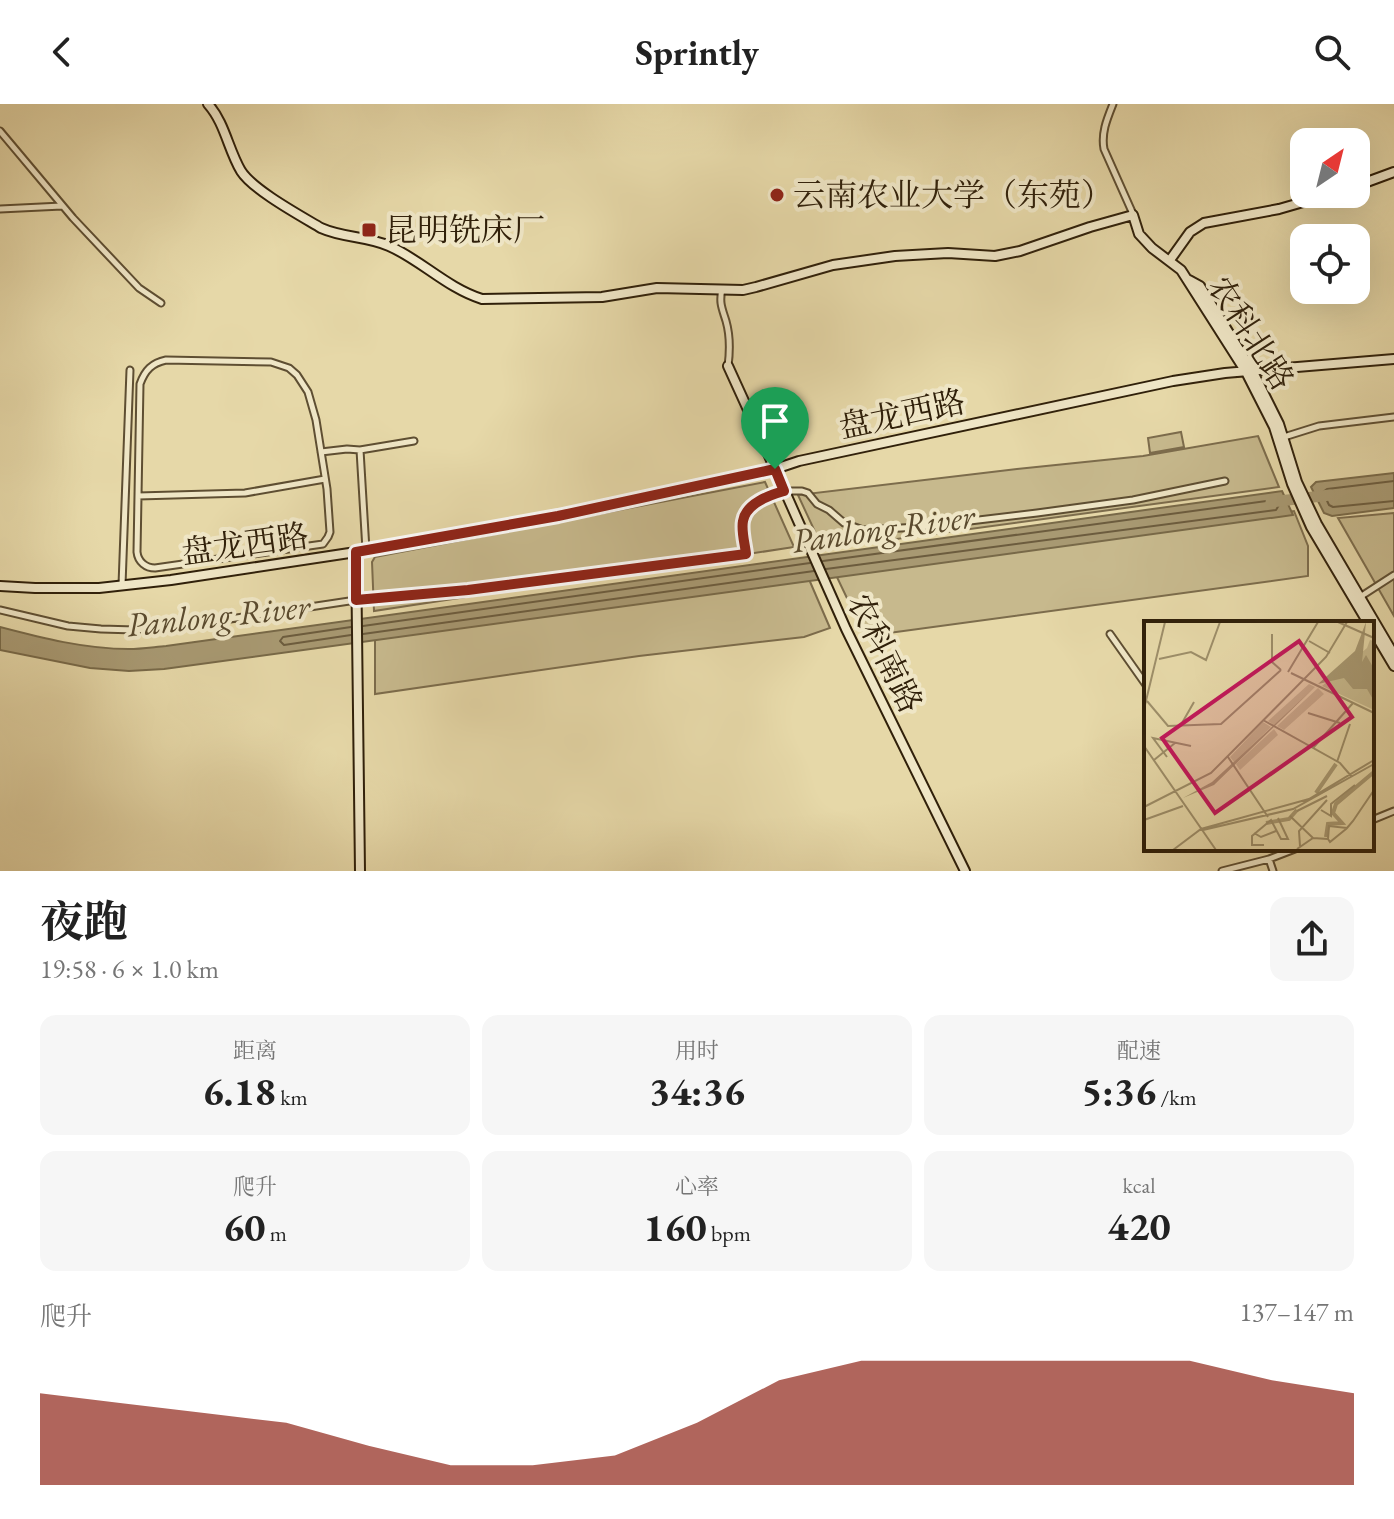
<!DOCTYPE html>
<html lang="zh">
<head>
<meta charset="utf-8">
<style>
	:root { --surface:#fff; --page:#f6f6f6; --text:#222; --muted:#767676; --accent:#8f2418 }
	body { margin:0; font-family:"EB Garamond","Noto Serif SC",serif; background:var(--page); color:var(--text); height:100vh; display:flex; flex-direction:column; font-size:30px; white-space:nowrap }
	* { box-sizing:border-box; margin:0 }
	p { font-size:26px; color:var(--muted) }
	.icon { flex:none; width:44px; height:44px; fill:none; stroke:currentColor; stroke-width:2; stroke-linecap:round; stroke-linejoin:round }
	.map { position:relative; height:767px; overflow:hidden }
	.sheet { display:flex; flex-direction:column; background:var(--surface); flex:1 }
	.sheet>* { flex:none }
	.needle { width:52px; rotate:35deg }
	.fabs { position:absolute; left:1290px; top:24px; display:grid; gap:16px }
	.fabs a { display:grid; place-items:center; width:80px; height:80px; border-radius:16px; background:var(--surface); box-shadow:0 8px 32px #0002; font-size:40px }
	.pin { position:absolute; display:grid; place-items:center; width:68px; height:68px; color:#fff; margin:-82px -34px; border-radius:50% 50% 50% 0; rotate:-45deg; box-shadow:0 0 8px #0007 }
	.pin .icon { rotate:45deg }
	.round { display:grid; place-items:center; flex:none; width:84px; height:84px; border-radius:16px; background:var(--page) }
	.head { display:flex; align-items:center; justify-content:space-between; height:136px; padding:0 40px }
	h1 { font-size:44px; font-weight:700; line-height:60px }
	.stats { display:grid; grid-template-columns:repeat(3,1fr); gap:12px; height:136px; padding:8px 40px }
	.stats div { display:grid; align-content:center; border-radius:16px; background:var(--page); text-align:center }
	.stats b { font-size:40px; font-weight:700 }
	.stats small { font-size:22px; font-weight:400 }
	.stats p { font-size:22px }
	.chart { height:224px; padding:16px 40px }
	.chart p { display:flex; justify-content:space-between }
	.chart svg { width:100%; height:144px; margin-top:8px; fill:var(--accent); opacity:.7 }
	header { display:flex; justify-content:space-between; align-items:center; height:104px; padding:0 40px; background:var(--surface); font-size:36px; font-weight:700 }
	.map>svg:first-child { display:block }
	.green { fill:#c7b98d; stroke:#7c6c4c; stroke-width:2 }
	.water { fill:#a89972; stroke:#786948; stroke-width:2 }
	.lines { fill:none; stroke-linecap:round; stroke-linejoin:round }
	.shore { stroke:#6c5c3e; stroke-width:2 }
	.river { stroke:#a89972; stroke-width:11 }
	.street-casing { stroke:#5e4e32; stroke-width:9 }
	.secondary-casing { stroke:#30200a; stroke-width:12 }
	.street { stroke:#efe6c6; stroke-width:5 }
	.secondary { stroke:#efe6c6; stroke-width:8 }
	.route-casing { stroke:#fff; stroke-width:16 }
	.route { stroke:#8f2418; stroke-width:10 }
	.poi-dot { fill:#8f2418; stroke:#efe6c6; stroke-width:3 }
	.labels { text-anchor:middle; stroke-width:8; stroke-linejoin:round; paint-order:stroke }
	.poi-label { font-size:32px; fill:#30200a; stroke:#efe6c6; text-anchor:start }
	.street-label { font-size:32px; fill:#30200a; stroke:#efe6c6 }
	.water-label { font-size:34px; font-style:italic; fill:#5a4a2e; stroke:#efe6c6 }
	.inset-river { fill:none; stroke:#a89972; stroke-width:4 }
	.inset-road { fill:none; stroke:#9d8e69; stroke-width:2 }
	.view { fill:#c2185b; fill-opacity:0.15; stroke:#c2185b; stroke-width:4 }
	.inset-edge { fill:none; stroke:#30200a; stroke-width:4 }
</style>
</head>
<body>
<header><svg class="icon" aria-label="back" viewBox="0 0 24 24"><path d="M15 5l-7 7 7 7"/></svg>Sprintly<svg class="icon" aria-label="search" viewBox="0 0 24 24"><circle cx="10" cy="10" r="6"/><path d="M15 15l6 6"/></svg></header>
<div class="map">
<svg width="1394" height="767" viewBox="0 0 1394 767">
	<rect width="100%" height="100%" fill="#e6d8a8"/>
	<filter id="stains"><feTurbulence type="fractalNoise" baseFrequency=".0025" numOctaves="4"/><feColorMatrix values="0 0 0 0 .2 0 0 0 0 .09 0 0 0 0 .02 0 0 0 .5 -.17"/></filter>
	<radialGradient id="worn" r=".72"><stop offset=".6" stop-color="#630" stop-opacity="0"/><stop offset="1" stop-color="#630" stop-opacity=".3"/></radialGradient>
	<path class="green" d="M1181,328l3,15 -34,6 -2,-15z
		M1258,332l21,51 -456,62 -25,-54 219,-26 126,-13z
		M765,378l29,65 -420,64 -2,-49 3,-5z
		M1294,407l14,35v30l-434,59 -9,1 -30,-63z
		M1394,409v103l-56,-98z
		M808,473l22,51 -26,9 -165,19 -264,38v-57z"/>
	<path class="water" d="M1394,369v35l-62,8 -8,-3 -13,-26 5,-5z
		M1282,387l11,24 -1129,154 -35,2 -39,-3 -90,-18v-23c42,11 85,22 129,22 12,0 25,-2 37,-3z"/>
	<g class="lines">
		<path class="shore" d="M1394,377l-67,8 -4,3 6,13 4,2 61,-6
			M823,457l451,-61 3,1 2,4 -3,5 -450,59
			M363,522l447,-63
			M351,523l-68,10 -3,4 4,4 67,-10
			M363,530l451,-63"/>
		<path class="river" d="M1271,398l59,-7"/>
		<g class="street-casing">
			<path id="street" d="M1113,0c-6,15 -12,29 -9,45l29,65
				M0,27l73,87 66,70 22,15
				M0,105l62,-3
				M722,185c-3,14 0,19 4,32 4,14 4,30 2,45
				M166,256l105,2 18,6 8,7 11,17 8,28 11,69 3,43 -2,5 -5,7 -168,24c-9,0 -17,-6 -18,-16l3,-168c5,-14 12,-21 26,-24z
				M1284,333l35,-11 75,-9
				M360,346l6,100
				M321,348l26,-3 13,1 54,-9
				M138,392l107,-3 80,-14
				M122,481l8,-215
				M1360,493l34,-22
				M0,506l68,16 33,3 34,1 42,-3 179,-27 112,-10 278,-36 -4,-31 5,-12 22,-15 15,-5h18l6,2 9,11 12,6 15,13 19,7 57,-3 117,-14 96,-13 92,-19
				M1110,530l36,51
				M1372,716l22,-9
				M1269,755l4,12
				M1222,767l47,-12 26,-10"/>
		</g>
		<g class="secondary-casing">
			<path id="secondary" d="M208,0c17,19 20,45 33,67 12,19 60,45 80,57 22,10 46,8 68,18 32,14 58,42 93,53l120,-2 55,-9 86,2 13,-3 77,-22 62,-9 53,-3 47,3 25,-5 70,-24 43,-12 6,19 13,14 29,22 65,102 28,55 18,57 19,43 57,96
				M1356,82l38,-14
				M1170,156l20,-28 14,-9 75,-14 52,-15
				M1189,176l11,6 53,86 26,52 18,58 20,42 77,131
				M728,262l47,103 71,160 119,242
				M356,448l4,319
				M0,482l35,2h64l72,-8 185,-28 202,-36 217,-47 24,-8 374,-80 52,-8 169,-14
				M1372,525l22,37"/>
		</g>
		<use href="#street" class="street"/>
		<use href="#secondary" class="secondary"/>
	</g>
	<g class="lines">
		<g class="route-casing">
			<path id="route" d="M775,365l9,22c-14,4 -38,12 -41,30 -2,10 2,23 3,33l-278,36 -112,10v-48l202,-36z"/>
		</g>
		<use href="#route" class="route"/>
	</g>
	<g class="poi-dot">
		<circle cx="777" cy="91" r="8"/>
		<rect x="361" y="118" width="16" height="16" rx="4"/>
	</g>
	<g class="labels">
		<g class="poi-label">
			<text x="793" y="102">云南农业大学（东苑）</text>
			<text x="385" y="137">昆明铣床厂</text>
		</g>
		<g class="street-label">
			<text transform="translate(1251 229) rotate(57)" y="11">农科北路</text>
			<text transform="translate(902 310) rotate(-12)" y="11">盘龙西路</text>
			<text transform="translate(245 440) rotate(-8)" y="11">盘龙西路</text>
			<text transform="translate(885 549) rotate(64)" y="11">农科南路</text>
		</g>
		<g class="water-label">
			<text transform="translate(883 424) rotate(-8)" y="12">Panlong River</text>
			<text transform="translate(218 511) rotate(-6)" y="12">Panlong River</text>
		</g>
	</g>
	<g transform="translate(1144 517)">
		<rect width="230" height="230" fill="#e6d8a8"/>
		<path d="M226,19l4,1v69l-52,-24 45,-38zM165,63l6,3 -41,38 -6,-4zM174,67l6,6 -40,36 -7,-4zM119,101l8,5 -37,35 -4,-5zM130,108l4,6 -38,35 -4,-6z" fill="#c7b98d"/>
		<path d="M222,1l-4,40 4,-7 7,12 1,34 -7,-12h-14l-9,-11 -26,6 37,-33zM171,66l-101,98 -31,13 29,-16z" fill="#a89972"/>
		<path class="inset-river" d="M172,172l20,-29M122,202l23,-4 8,-9M182,216l2,-13 14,-1 -9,-10 3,-9 38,-32"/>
		<path class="inset-road" d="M194,1l36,16M128,13v28l9,8M165,20l21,12M15,38l32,-7 15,8 14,-38M144,51l30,-50M147,52l83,40M3,80l21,25 53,-2 60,-54M0,88l21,-87M164,92l32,10M119,99l77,43 12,14M38,102l12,-21M0,125l72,104M169,127l40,-45M23,136l-14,-19 38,8M84,136l40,60M10,139l21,-17M193,141l13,-38M0,186l67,-34 115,-116 21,-35M177,189l10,6v-12l24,-19M153,190l30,-15M146,195l23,22M0,199l39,-14M203,207l-18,-2 -1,13 2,3 16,-13 1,-1 6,-7 21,-31M59,209l90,-21 81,-45M110,212l7,4 15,-6M120,224h-12v-9l19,-16 10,19h7l-10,-21M156,225l-1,-15 28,-31M153,228l16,-11 15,1M29,229l28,-21 108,-30 65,-39"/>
		<path class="view" d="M155,20l53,76 -137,96 -53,-75z"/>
		<rect width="230" height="230" class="inset-edge"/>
	</g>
	<rect width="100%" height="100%" filter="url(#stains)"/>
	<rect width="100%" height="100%" fill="url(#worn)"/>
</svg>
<div class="fabs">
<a><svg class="needle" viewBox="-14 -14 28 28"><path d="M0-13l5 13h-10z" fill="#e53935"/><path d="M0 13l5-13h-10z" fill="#767676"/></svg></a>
<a><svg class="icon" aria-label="locate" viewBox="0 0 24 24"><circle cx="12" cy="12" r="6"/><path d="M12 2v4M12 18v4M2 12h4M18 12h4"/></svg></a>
</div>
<div class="pin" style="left:775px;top:365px;background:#1e9e55"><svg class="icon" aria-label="arrive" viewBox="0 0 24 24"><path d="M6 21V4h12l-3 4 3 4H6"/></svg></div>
</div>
<section class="sheet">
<div class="head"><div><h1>夜跑</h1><p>19:58 · 6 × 1.0 km</p></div><a class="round"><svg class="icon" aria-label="share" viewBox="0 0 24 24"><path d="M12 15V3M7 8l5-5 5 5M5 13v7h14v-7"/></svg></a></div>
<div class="stats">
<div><p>距离</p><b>6.18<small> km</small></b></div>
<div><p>用时</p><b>34:36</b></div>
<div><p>配速</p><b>5:36<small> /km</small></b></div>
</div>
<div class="stats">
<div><p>爬升</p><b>60<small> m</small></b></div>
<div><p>心率</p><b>160<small> bpm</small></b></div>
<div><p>kcal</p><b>420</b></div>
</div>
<div class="chart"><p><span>爬升</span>137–147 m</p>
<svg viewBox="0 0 160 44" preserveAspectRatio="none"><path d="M0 44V16L10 19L20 22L30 25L40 32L50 38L60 38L70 35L80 25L90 12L100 6L110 6L120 6L130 6L140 6L150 12L160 16V44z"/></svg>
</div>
</section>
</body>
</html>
